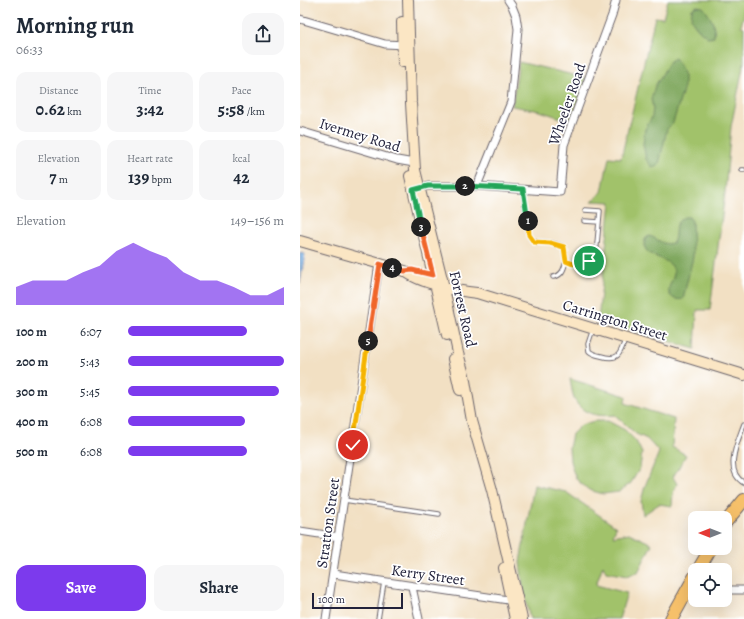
<!DOCTYPE html>
<html lang="en">
<head>
<meta charset="utf-8">
<style>
	:root { --surface:#fff; --page:#f6f6f7; --text:#1f2937; --muted:#747a83; --accent:#7c3aed }
	body { margin:0; font-family:Alegreya,serif; background:var(--page); color:var(--text); height:100vh; display:flex; flex-direction:column; font-size:15px; white-space:nowrap }
	* { box-sizing:border-box; margin:0 }
	p { font-size:13px; color:var(--muted) }
	.icon { flex:none; width:22px; height:22px; fill:none; stroke:currentColor; stroke-width:2; stroke-linecap:round; stroke-linejoin:round }
	.map { position:relative; flex:1; overflow:hidden }
	.sheet { display:flex; flex-direction:column; background:var(--surface); width:300px }
	.sheet>* { flex:none }
	.needle { width:26px; rotate:270deg }
	.tools { position:absolute; left:388px; top:511px; display:grid; gap:8px }
	.tools a { display:grid; place-items:center; width:44px; height:44px; border-radius:8px; background:var(--surface); box-shadow:0 4px 16px #0002; font-size:20px }
	.scale { position:absolute; left:12px; bottom:10px; width:91px; box-sizing:border-box; padding-left:4px; border:2px solid #22223b; border-top:0; font-size:11px; line-height:14px; white-space:nowrap; color:#22223b; -webkit-text-stroke:3px #fff; paint-order:stroke }
	.pin { position:absolute; display:grid; place-items:center; width:34px; height:34px; color:#fff; margin:-17px; border:2px solid #fff; border-radius:50%; box-shadow:0 1px 4px #0007 }
	.km { position:absolute; width:20px; height:20px; margin:-10px; border-radius:50%; background:#222; color:#fff; font-size:11px; line-height:20px; text-align:center }
	.round { display:grid; place-items:center; flex:none; width:42px; height:42px; border-radius:12px; background:var(--page) }
	.overview { display:flex; align-items:center; justify-content:space-between; height:68px; padding:0 16px }
	h1 { font-size:22px; font-weight:600; line-height:30px }
	.stats { display:grid; grid-template-columns:repeat(3,1fr); gap:6px; height:68px; padding:4px 16px }
	.stats div { display:grid; align-content:center; border-radius:10px; background:var(--page); text-align:center }
	.stats b { font-size:17px; font-weight:600 }
	.stats small { font-size:11px; font-weight:400 }
	.stats p { font-size:11px }
	.chart { height:112px; padding:8px 16px }
	.chart p { display:flex; justify-content:space-between }
	.chart svg { width:100%; height:72px; margin-top:4px; fill:var(--accent); opacity:.7 }
	.primary-button { display:flex; gap:8px; margin-top:auto; padding:8px 16px }
	.primary-button a { flex:1; height:46px; border-radius:12px; background:var(--accent); color:#fff; font-size:16px; font-weight:600; line-height:46px; text-align:center }
	.primary-button a+a { background:var(--page); color:var(--text) }
	ul { padding:0 16px; list-style:none; font-size:13px }
	li { display:grid; grid-template-columns:64px 48px 1fr; align-items:center; height:30px }
	li i { height:10px; border-radius:5px; background:var(--accent) }
	main { display:flex; flex:1; min-height:0 }
	.map>svg:first-child { display:block }
	.green { fill:#a1c26b; stroke:#627253 }
	.forest { fill:#80a85f; stroke:#51654d }
	.water { fill:#76b1e7; stroke:#4c6a91 }
	.lines { fill:none; stroke-linecap:round; stroke-linejoin:round }
	.service-casing { stroke:#6b646b; stroke-width:5.5 }
	.minor-casing { stroke:#6b646b; stroke-width:9 }
	.secondary-casing { stroke:#6b646b; stroke-width:12 }
	.primary-casing { stroke:#6b646b; stroke-width:14 }
	.service { stroke:#fff; stroke-width:3.5 }
	.minor { stroke:#fff; stroke-width:7 }
	.secondary { stroke:#fbe6c4; stroke-width:10 }
	.primary { stroke:#f6c06b; stroke-width:12 }
	.split-1-casing { stroke:#fff; stroke-width:8 }
	.split-2-casing { stroke:#fff; stroke-width:8 }
	.split-3-casing { stroke:#fff; stroke-width:8 }
	.split-4-casing { stroke:#fff; stroke-width:8 }
	.split-5-casing { stroke:#fff; stroke-width:8 }
	.split-6-casing { stroke:#fff; stroke-width:8 }
	.split-1 { stroke:#f5b400; stroke-width:5 }
	.split-2 { stroke:#22a559; stroke-width:5 }
	.split-3 { stroke:#22a559; stroke-width:5 }
	.split-4 { stroke:#f0652b; stroke-width:5 }
	.split-5 { stroke:#f0652b; stroke-width:5 }
	.split-6 { stroke:#f5b400; stroke-width:5 }
	.labels { text-anchor:middle; stroke-width:3.5; stroke-linejoin:round; paint-order:stroke }
	.street-label { font-size:15px; fill:#22223b; stroke:#fff }
</style>
</head>
<body>
<main>
<section class="sheet">
<div class="overview"><div><h1>Morning run</h1><p>06:33</p></div><a class="round"><svg class="icon" aria-label="share" viewBox="0 0 24 24"><path d="M12 15V3M7 8l5-5 5 5M5 13v7h14v-7"/></svg></a></div>
<div class="stats">
<div><p>Distance</p><b>0.62<small> km</small></b></div>
<div><p>Time</p><b>3:42</b></div>
<div><p>Pace</p><b>5:58<small> /km</small></b></div>
</div>
<div class="stats">
<div><p>Elevation</p><b>7<small> m</small></b></div>
<div><p>Heart rate</p><b>139<small> bpm</small></b></div>
<div><p>kcal</p><b>42</b></div>
</div>
<div class="chart"><p><span>Elevation</span>149–156 m</p>
<svg viewBox="0 0 160 44" preserveAspectRatio="none"><path d="M0 44V33L10 29L20 29L30 29L40 24L50 20L60 11L70 6L80 11L90 15L100 24L110 29L120 29L130 33L140 38L150 38L160 33V44z"/></svg>
</div>
<ul>
<li><b>100 m</b>6:07<i style="width:76%"></i></li>
<li><b>200 m</b>5:43<i style="width:100%"></i></li>
<li><b>300 m</b>5:45<i style="width:97%"></i></li>
<li><b>400 m</b>6:08<i style="width:75%"></i></li>
<li><b>500 m</b>6:08<i style="width:76%"></i></li>
</ul>
<div class="primary-button"><a>Save</a><a>Share</a></div>
</section>
<div class="map">
<svg width="444" height="619" viewBox="0 0 444 619">
	<rect width="100%" height="100%" fill="#fff"/>
	<filter id="ink" filterUnits="userSpaceOnUse"><feTurbulence type="fractalNoise" baseFrequency=".025" numOctaves="2"/><feDisplacementMap in="SourceGraphic" scale="8" xChannelSelector="R" yChannelSelector="G"/><feConvolveMatrix kernelMatrix="1 2 1 2 8 2 1 2 1" color-interpolation-filters="sRGB"/></filter>
	<filter id="wash" filterUnits="userSpaceOnUse"><feTurbulence type="fractalNoise" baseFrequency=".012" numOctaves="4" result="noise"/><feDisplacementMap in="SourceGraphic" scale="16" xChannelSelector="R" yChannelSelector="G"/><feGaussianBlur stdDeviation="0.9" result="paint"/><feColorMatrix in="noise" values="0 0 0 0 0 0 0 0 0 0 0 0 0 0 0 0 0 1.4 0 .05"/><feComposite in="paint" operator="in"/></filter>
	<g filter="url(#wash)">
		<rect width="100%" height="100%" fill="#f2e0c3"/>
		<path class="green" d="M368,0h76v15l-3,11 3,1v35l-13,65 -6,65 -15,118h-13l-2,39 -97,-29 13,-118 -19,-1 10,-9 7,-35 12,1 34,-141 8,1z
			M219,62l67,16 -16,43 -30,-10 -28,-5z
			M270,379l56,17 -1,7 49,16 -2,28 14,8 -13,22 4,7 -4,9 -1,13 -13,-2 -16,11 -2,-14 4,-15 14,-34 -12,-13 -11,-5 -21,-19c-16,2 -34,0 -41,-17 -2,-6 -3,-13 -4,-19z
			M294,421h14l17,9 11,11 6,12 -2,15 -9,15 -12,9 -16,2 -14,-4 -12,-10 -4,-9 -3,-10 -1,-13 3,-14 9,-9z
			M234,485l32,7 50,35 -3,9 16,-3 23,11 -14,28 -11,4 -21,-4 -3,-7 -7,20 31,8 -8,26h-89l-7,-31 -3,-26z"/>
		<path class="forest" d="M397,6l6,1c7,9 13,18 11,30l-5,1c-7,-5 -13,-10 -18,-19l1,-10z
			M375,58l4,5 5,13v11l-11,36 -6,6 -8,35 -3,3h-4l-6,-8 -3,-15 2,-15 7,-12 1,-9 -2,-9 4,-13 15,-25z
			M384,217h5l3,4 1,36 -10,42c-7,2 -16,-2 -14,-11 1,-6 7,-11 4,-20 -3,-9 -25,-11 -28,-20 -1,-2 0,-6 0,-9l4,-3c11,3 12,10 24,7 5,-12 -2,-18 11,-26z"/>
		<path class="water" d="M0,253l5,1 -5,29z"/>
	</g>
	<g filter="url(#ink)">
		<g class="lines">
			<g class="service-casing">
				<path id="service" d="M442,170h2
					M223,189l6,46c5,10 12,6 21,8 5,0 9,2 14,4l2,14c11,5 22,3 30,-6l4,-44 -15,-1
					M284,221l15,1
					M253,277c9,-1 11,-8 13,-16
					M293,329l-5,15 1,7c3,3 7,4 12,5 17,5 19,-1 24,-16
					M444,424c-6,17 -21,47 0,59
					M44,500l95,14
					M78,619l6,-37"/>
			</g>
			<g class="minor-casing">
				<path id="minor" d="M0,19l85,25 21,1
					M0,131l97,29 17,3
					M177,186l34,-84 7,-73 -2,-13 -4,-10 -4,-6
					M116,189l12,-3h49l83,6 4,-47 48,-130 4,-15
					M0,531l39,6
					M34,574l181,27
					M112,587l7,32
					M425,590h19
					M26,619l53,-355"/>
			</g>
			<g class="secondary-casing">
				<path id="secondary" d="M108,0l3,103 4,67 27,109 16,74 6,22 8,46 20,69 30,129
					M102,22l1,40
					M110,176l37,159
					M0,241l105,30c14,12 53,20 72,22l267,82
					M153,359l7,31
					M204,568l11,51"/>
			</g>
			<g class="primary-casing">
				<path id="primary" d="M425,523l19,-23
					M398,570l13,-22
					M371,619l24,-43"/>
			</g>
			<use href="#service" class="service"/>
			<use href="#minor" class="minor"/>
			<use href="#secondary" class="secondary"/>
			<use href="#primary" class="primary"/>
		</g>
	</g>
	<g class="lines" filter="url(#ink)">
		<g class="split-1-casing">
			<path id="split-1" d="M228,221l1,14 5,7 16,1 14,4 2,14c9,5 14,3 23,0"/>
		</g>
		<g class="split-2-casing">
			<path id="split-2" d="M165,186l58,3 5,32"/>
		</g>
		<g class="split-3-casing">
			<path id="split-3" d="M121,227l-8,-37 15,-4h37"/>
		</g>
		<g class="split-4-casing">
			<path id="split-4" d="M92,268l13,3 7,-1 21,5 -12,-48"/>
		</g>
		<g class="split-5-casing">
			<path id="split-5" d="M68,341l12,-77 12,4"/>
		</g>
		<g class="split-6-casing">
			<path id="split-6" d="M53,445l15,-104"/>
		</g>
		<use href="#split-1" class="split-1"/>
		<use href="#split-2" class="split-2"/>
		<use href="#split-3" class="split-3"/>
		<use href="#split-4" class="split-4"/>
		<use href="#split-5" class="split-5"/>
		<use href="#split-6" class="split-6"/>
	</g>
	<g class="labels">
		<g class="street-label">
			<text transform="translate(267 104) rotate(-71)" y="5">Wheeler Road</text>
			<text transform="translate(60 135) rotate(17)" y="5">Ivermey Road</text>
			<text transform="translate(163 309) rotate(77)" y="5">Forrest Road</text>
			<text transform="translate(315 320) rotate(17)" y="5">Carrington Street</text>
			<text transform="translate(28 523) rotate(-82)" y="5">Stratton Street</text>
			<text transform="translate(128 575) rotate(8)" y="5">Kerry Street</text>
		</g>
	</g>
</svg>
<div class="tools">
<a><svg class="needle" viewBox="-14 -14 28 28"><path d="M0-13l5 13h-10z" fill="#e53935"/><path d="M0 13l5-13h-10z" fill="#747a83"/></svg></a>
<a><svg class="icon" aria-label="locate" viewBox="0 0 24 24"><circle cx="12" cy="12" r="6"/><path d="M12 2v4M12 18v4M2 12h4M18 12h4"/></svg></a>
</div>
<div class="scale">100 m</div>
<div class="pin" style="left:289px;top:261px;background:#1e9e55"><svg class="icon" aria-label="arrive" viewBox="0 0 24 24"><path d="M6 21V4h12l-3 4 3 4H6"/></svg></div>
<div class="pin" style="left:53px;top:445px;background:#d93025"><svg class="icon" aria-label="check" viewBox="0 0 24 24"><path d="M5 12l5 5 9-10"/></svg></div>
<b class="km" style="left:228px;top:221px">1</b>
<b class="km" style="left:165px;top:186px">2</b>
<b class="km" style="left:121px;top:227px">3</b>
<b class="km" style="left:92px;top:268px">4</b>
<b class="km" style="left:68px;top:341px">5</b>
</div>
</main>
</body>
</html>
